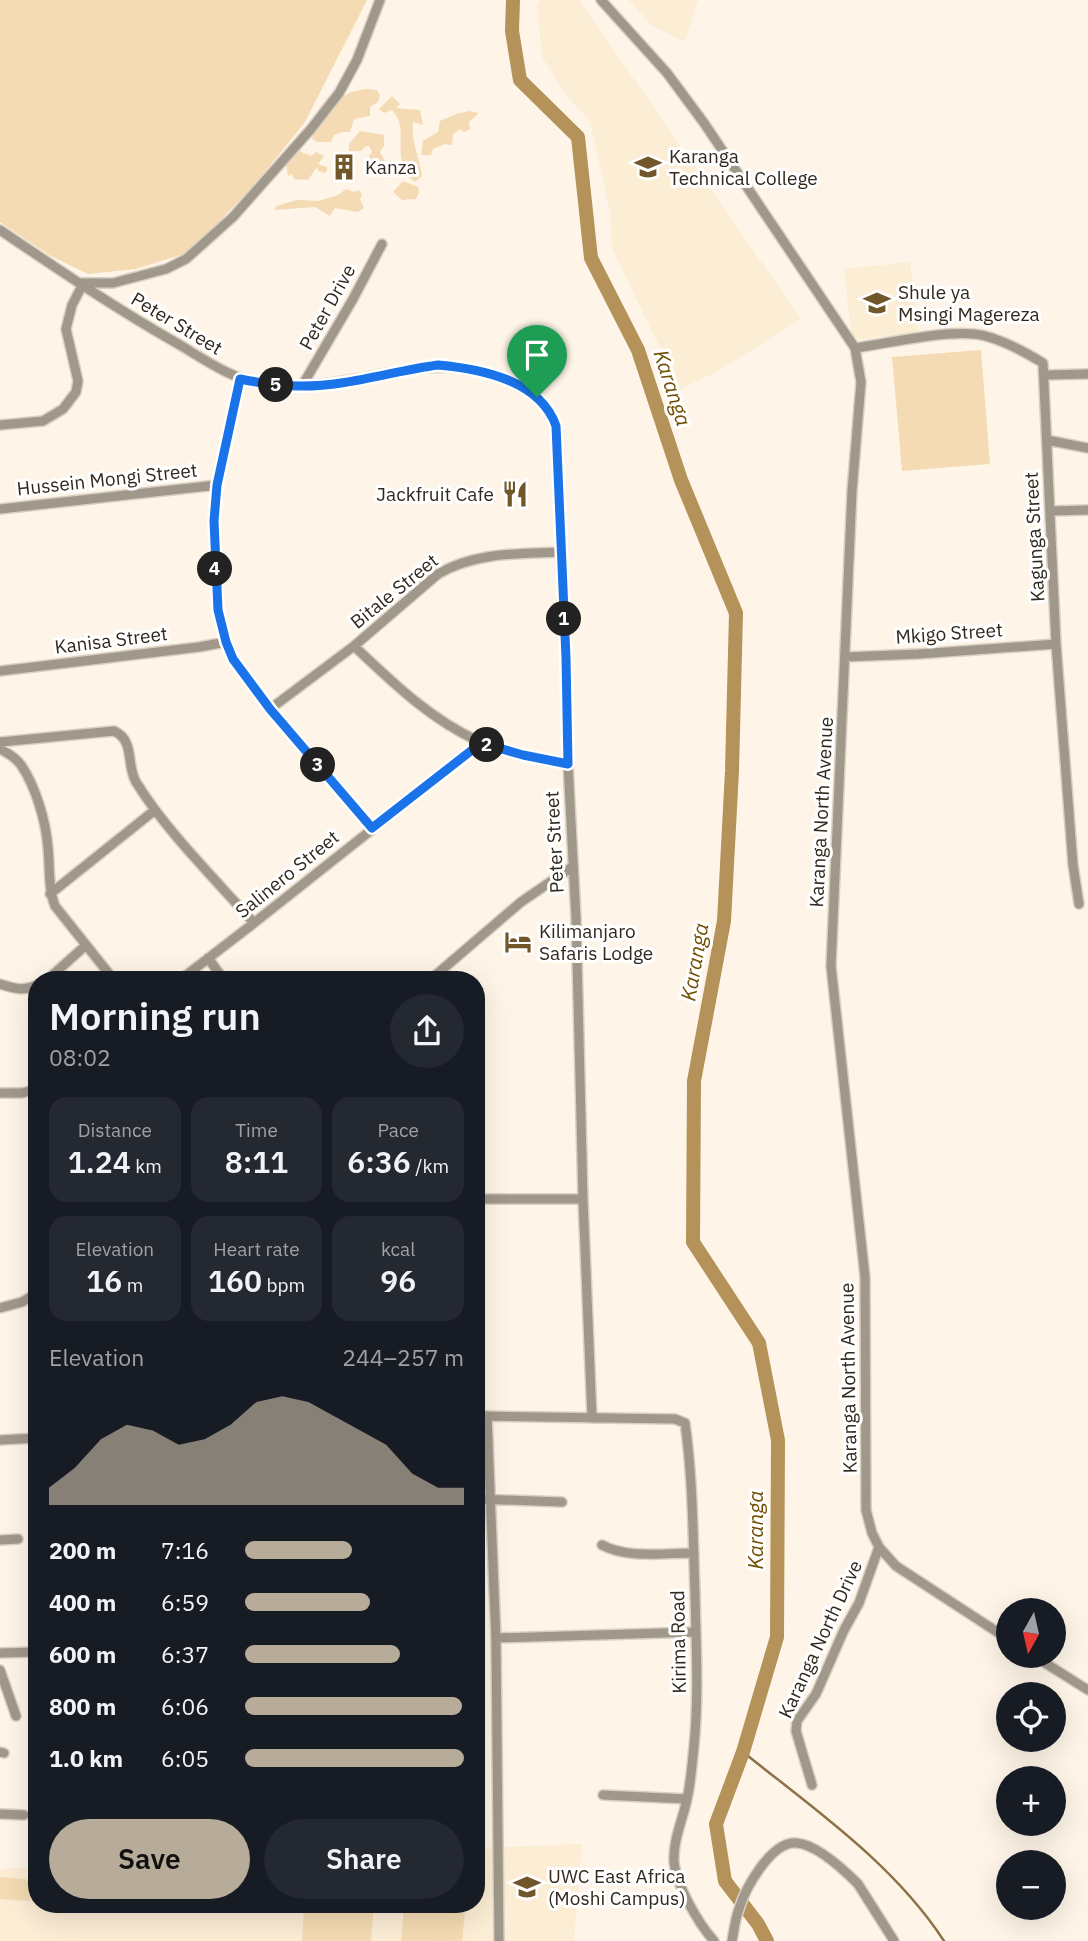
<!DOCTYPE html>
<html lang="en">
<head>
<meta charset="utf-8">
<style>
	:root { --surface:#171b24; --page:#242831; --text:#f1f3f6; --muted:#9ea1a6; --accent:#b7ac99 }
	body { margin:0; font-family:"IBM Plex Sans",sans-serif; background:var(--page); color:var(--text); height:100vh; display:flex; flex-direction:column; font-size:26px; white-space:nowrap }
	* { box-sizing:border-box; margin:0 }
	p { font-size:23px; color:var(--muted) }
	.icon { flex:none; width:38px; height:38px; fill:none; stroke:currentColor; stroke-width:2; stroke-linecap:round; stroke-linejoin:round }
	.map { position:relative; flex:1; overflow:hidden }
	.drawer { position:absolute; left:28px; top:971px; width:457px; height:942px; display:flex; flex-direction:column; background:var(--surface); border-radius:28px; box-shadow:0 7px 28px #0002 }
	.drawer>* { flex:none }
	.needle { width:46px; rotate:188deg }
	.tools { position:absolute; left:996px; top:1598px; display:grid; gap:14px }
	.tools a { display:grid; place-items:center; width:70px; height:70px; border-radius:50%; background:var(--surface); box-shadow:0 7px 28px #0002; font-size:35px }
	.pin { position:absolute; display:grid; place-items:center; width:60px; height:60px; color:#fff; margin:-72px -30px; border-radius:50% 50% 50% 0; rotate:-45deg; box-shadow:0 0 7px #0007 }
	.pin .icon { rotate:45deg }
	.km { position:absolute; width:35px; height:35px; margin:-18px; border-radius:50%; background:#222; color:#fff; font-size:19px; line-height:35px; text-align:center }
	.round { display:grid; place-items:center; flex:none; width:74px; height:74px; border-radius:37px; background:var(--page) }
	.overview { display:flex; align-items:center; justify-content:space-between; height:119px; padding:0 21px }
	h1 { font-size:38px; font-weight:600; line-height:52px }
	.stats { display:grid; grid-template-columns:repeat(3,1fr); gap:10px; height:119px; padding:7px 21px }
	.stats div { display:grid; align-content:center; border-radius:18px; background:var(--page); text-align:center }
	.stats b { font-size:30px; font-weight:600 }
	.stats small { font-size:19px; font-weight:400 }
	.stats p { font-size:19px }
	.chart { height:196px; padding:14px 21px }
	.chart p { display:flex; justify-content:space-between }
	.chart svg { width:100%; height:126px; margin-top:7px; fill:var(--accent); opacity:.7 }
	.cta { display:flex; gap:14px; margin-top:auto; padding:14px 21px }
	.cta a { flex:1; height:80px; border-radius:42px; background:var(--accent); color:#111; font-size:28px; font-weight:600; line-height:80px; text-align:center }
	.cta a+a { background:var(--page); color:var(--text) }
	ul { padding:0 21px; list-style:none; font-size:23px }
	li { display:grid; grid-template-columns:112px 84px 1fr; align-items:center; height:52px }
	li i { height:18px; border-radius:9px; background:var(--accent) }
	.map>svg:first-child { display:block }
	.built { fill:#fcedd5 }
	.green { fill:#f4dbb3 }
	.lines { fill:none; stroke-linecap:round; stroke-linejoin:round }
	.stream { stroke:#8d7247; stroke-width:2.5 }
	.river { stroke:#b49259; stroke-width:14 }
	.minor-casing { stroke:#d9d0c3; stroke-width:12 }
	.minor { stroke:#a0988b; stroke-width:9 }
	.route-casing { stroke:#fff; stroke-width:14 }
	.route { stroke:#1a73e8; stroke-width:9 }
	.labels { text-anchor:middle; stroke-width:6; stroke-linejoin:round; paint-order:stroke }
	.poi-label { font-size:19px; fill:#31291d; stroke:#fff; text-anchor:start }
	.street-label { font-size:19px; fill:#31291d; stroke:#fff }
	.water-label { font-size:21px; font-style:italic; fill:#704f04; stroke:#fff }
</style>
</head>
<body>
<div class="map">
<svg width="1088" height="1941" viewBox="0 0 1088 1941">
	<rect width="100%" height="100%" fill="#fef5e8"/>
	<path class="built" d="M540,0h39l222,319 -84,53 -37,17 -68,-140 -2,-36 -20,-92 -23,-25 -25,-39 -5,-52z
		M629,0h69l-13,42 -34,-17z
		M910,262l8,71 -66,7 -8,-71z
		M582,1844l-8,97h-574v-72l37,-2v37h439v-56z"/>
	<path class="green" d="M0,0h367l-62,122 -50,62 -65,68 -54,17 -48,5 -39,-19 -49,-33z
		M366,89l11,1 3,6 -2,6 -8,5v9l-16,3 -4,13h-8l-8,3 -3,7h-14l-5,-3 5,-13 14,-14 1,-9 19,-11z
		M392,96l8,8 -4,4 24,2 3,15 -10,-3c-2,22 6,32 9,54l-7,6c-28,-23 -3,-52 -23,-72l-8,3 -5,-4z
		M469,111l10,2 -10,9 1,7 -6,3 -4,-3 -7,5 -1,11 -7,-1 -12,5 -2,6h-10l2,-14 15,-9 2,-11 16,-7z
		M360,131l24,4v11l-4,6 5,9h-13l-3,-5 3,-4 -3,-6h-3l-5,5h-12v-7z
		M299,151l12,5 5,-4 8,4 -6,8 9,3v4l-2,2 -7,-2 -1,-4 -9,13 -14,-1 -2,-5 -4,2 -2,-13z
		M403,181l15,6 1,6 -3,6 -14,1 -9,-8z
		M346,189l8,3 5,-2 3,5 -2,4 4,9 -6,4 -23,-4 -5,8 -15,-9 -40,3 1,-4 21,-6 21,1 20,-6z
		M981,350l9,114 -88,7 -10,-114z
		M0,1877l32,3 -2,21 -30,-2z
		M304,1904h70l-3,37h-69z
		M404,1907l61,5 -3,29h-61z"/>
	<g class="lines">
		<path class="stream" d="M743,1752c71,57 151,112 201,189"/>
		<path class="river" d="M513,0l-1,31 8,49 58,57 13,121 47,92 43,130 55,133 -4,158 -8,150 -30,160 -1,161 66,101 19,97 -1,197 -34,115 -27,72 9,57 33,43 9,17"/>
		<g class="minor-casing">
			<path id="minor" d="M601,0l66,73 37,50 151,225 6,34 -9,109 -21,475 34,311 1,233 6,23 7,14 17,19 112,73
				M0,230c59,40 118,80 180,115 28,17 53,35 86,39 91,12 168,-46 256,4 17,10 27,19 34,38l10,232 2,106 8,154 7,281 9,219
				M79,283h34l53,-14 20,-10 47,-42 78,-88 28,-36 18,-33 23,-60
				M855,348c35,-5 84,-17 119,-14 21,2 51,18 69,29l13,281 17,221 6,39
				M1045,375l43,-1
				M240,379l-23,106 -3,36 4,89 8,32 7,16 37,51 102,119
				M302,386l51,-87 29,-55
				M0,425l43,-4 20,-12 13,-17 2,-11 -12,-52 6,-24 10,-19
				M1047,440l41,8
				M0,509l217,-24
				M1050,511l38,-1
				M354,646c38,36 76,73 124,95 27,13 61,17 90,23
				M845,657l74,-3 137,-10
				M0,671l199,-24 27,-5
				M270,709l84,-63 84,-72c37,-22 80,-20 122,-22
				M0,742l114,-11c21,9 12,34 22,51 30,49 80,98 118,141
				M0,749c8,4 16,9 21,16 15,22 25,57 27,83 2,19 0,40 7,58l59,74
				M50,894l105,-84
				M208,958l16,22
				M47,980l38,-34
				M180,980l74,-57 227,-180
				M430,980l91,-78 51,-35
				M0,984c13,4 24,8 37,1
				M0,1093h22l15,-4
				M476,1199h107
				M0,1308l22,-6 15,-9
				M476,1416l199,3 10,4c8,56 8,114 10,170 1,51 4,102 -1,153 -2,18 -3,36 -7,53 -4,20 -14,41 -13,62 2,24 24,62 40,80
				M487,1416l9,222 3,303
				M0,1440l37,-2
				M476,1499l86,3
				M0,1540l18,-1
				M602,1545c26,14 62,8 92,8
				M496,1638l200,-6
				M0,1653l37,-1
				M1034,1656l54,34
				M0,1670l16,46
				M0,1752l4,1
				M812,1785l-16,-54 1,-10 19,-27 28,-64 15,-27 20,-56
				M603,1795l84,4
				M0,1814l24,1
				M732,1941c2,-10 3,-22 7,-32 6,-20 32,-68 57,-66 20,1 48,27 62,41l36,57"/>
		</g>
		<use href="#minor" class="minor"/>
	</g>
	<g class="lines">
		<g class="route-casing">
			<path id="route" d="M438,365c43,4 102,15 118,61l10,232 2,106 -45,-9 -42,-12 -109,85 -102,-119 -37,-50 -7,-17 -8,-32 -4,-89 3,-36 23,-106c20,4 39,7 59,7 46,1 93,-15 139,-21z"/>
		</g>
		<use href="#route" class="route"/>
	</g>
	<defs>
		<g id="building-bare" transform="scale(2.1)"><path d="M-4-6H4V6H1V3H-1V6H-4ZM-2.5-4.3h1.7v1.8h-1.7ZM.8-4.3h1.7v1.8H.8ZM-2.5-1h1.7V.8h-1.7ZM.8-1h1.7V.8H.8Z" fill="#705628" stroke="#fff" stroke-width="2.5" paint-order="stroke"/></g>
		<g id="school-bare" transform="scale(2.1)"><path d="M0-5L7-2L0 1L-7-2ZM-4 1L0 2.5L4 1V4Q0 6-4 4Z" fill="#705628" stroke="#fff" stroke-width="2.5" paint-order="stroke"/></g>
		<g id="restaurant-bare" transform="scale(2.1)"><path d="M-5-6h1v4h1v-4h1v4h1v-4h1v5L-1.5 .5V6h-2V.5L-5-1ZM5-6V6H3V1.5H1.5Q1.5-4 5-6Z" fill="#705628" stroke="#fff" stroke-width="2.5" paint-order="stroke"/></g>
		<g id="hotel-bare" transform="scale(2.1)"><path d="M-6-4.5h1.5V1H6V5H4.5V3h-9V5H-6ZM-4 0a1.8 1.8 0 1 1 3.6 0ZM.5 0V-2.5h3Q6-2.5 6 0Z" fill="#705628" stroke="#fff" stroke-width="2.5" paint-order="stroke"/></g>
	</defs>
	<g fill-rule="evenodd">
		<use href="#building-bare" x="344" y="167"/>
		<use href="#school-bare" x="648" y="167"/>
		<use href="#school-bare" x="877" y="303"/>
		<use href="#restaurant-bare" x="515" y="494"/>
		<use href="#hotel-bare" x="518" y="942"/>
		<use href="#school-bare" x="527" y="1887"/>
	</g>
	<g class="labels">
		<g class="poi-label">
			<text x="669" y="163">Karanga<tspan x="669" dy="22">Technical College</tspan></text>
			<text x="365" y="174">Kanza</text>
			<text x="898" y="299">Shule ya<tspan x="898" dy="22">Msingi Magereza</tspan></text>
			<text x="494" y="501" text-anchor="end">Jackfruit Cafe</text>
			<text x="539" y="938">Kilimanjaro<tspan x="539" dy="22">Safaris Lodge</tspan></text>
			<text x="548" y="1883">UWC East Africa<tspan x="548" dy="22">(Moshi Campus)</tspan></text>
		</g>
		<g class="street-label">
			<text transform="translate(327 307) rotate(-61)" y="7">Peter Drive</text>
			<text transform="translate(177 323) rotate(31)" y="7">Peter Street</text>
			<text transform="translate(107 479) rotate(-6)" y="7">Hussein Mongi Street</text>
			<text transform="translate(1034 537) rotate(-93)" y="7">Kagunga Street</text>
			<text transform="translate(394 591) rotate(-39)" y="7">Bitale Street</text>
			<text transform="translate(949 633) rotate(-4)" y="7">Mkigo Street</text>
			<text transform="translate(111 640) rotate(-7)" y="7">Kanisa Street</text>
			<text transform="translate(821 812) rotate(-87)" y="7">Karanga North Avenue</text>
			<text transform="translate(554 842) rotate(-93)" y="7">Peter Street</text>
			<text transform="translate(287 874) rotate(-39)" y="7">Salinero Street</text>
			<text transform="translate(848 1378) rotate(-91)" y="7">Karanga North Avenue</text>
			<text transform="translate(820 1639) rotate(-65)" y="7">Karanga North Drive</text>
			<text transform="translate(678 1642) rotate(-91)" y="7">Kirima Road</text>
		</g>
		<g class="water-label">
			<text transform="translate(672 388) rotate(72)" y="7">Karanga</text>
			<text transform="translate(695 962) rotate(-80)" y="7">Karanga</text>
			<text transform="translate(756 1530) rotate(-90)" y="7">Karanga</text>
		</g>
	</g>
</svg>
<div class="tools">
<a><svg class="needle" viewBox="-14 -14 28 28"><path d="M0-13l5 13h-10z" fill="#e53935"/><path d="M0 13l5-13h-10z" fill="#9ea1a6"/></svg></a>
<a><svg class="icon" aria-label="locate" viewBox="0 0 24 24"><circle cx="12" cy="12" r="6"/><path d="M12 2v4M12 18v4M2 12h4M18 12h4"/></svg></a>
<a>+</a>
<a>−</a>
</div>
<div class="pin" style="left:537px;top:397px;background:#1e9e55"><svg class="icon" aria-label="arrive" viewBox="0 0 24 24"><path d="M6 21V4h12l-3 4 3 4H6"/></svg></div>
<b class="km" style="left:564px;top:619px">1</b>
<b class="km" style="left:487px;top:745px">2</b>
<b class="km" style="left:318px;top:765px">3</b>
<b class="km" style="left:215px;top:569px">4</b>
<b class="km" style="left:276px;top:385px">5</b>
<section class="drawer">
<div class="overview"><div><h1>Morning run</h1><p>08:02</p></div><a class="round"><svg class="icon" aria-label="share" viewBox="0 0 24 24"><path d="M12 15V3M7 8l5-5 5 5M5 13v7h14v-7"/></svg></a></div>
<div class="stats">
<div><p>Distance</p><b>1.24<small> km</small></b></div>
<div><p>Time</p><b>8:11</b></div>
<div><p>Pace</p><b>6:36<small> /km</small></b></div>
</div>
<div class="stats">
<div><p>Elevation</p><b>16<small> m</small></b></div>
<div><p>Heart rate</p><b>160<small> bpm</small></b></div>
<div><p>kcal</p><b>96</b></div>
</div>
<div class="chart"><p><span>Elevation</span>244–257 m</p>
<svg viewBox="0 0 160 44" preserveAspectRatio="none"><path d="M0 44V38L10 31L20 21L30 16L40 18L50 23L60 21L70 16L80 8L90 6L100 8L110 13L120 18L130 23L140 33L150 38L160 38V44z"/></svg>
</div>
<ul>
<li><b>200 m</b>7:16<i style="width:49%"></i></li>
<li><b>400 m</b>6:59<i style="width:57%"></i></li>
<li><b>600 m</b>6:37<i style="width:71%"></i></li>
<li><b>800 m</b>6:06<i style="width:99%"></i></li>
<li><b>1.0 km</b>6:05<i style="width:100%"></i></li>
</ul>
<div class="cta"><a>Save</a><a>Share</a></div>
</section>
</div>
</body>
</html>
